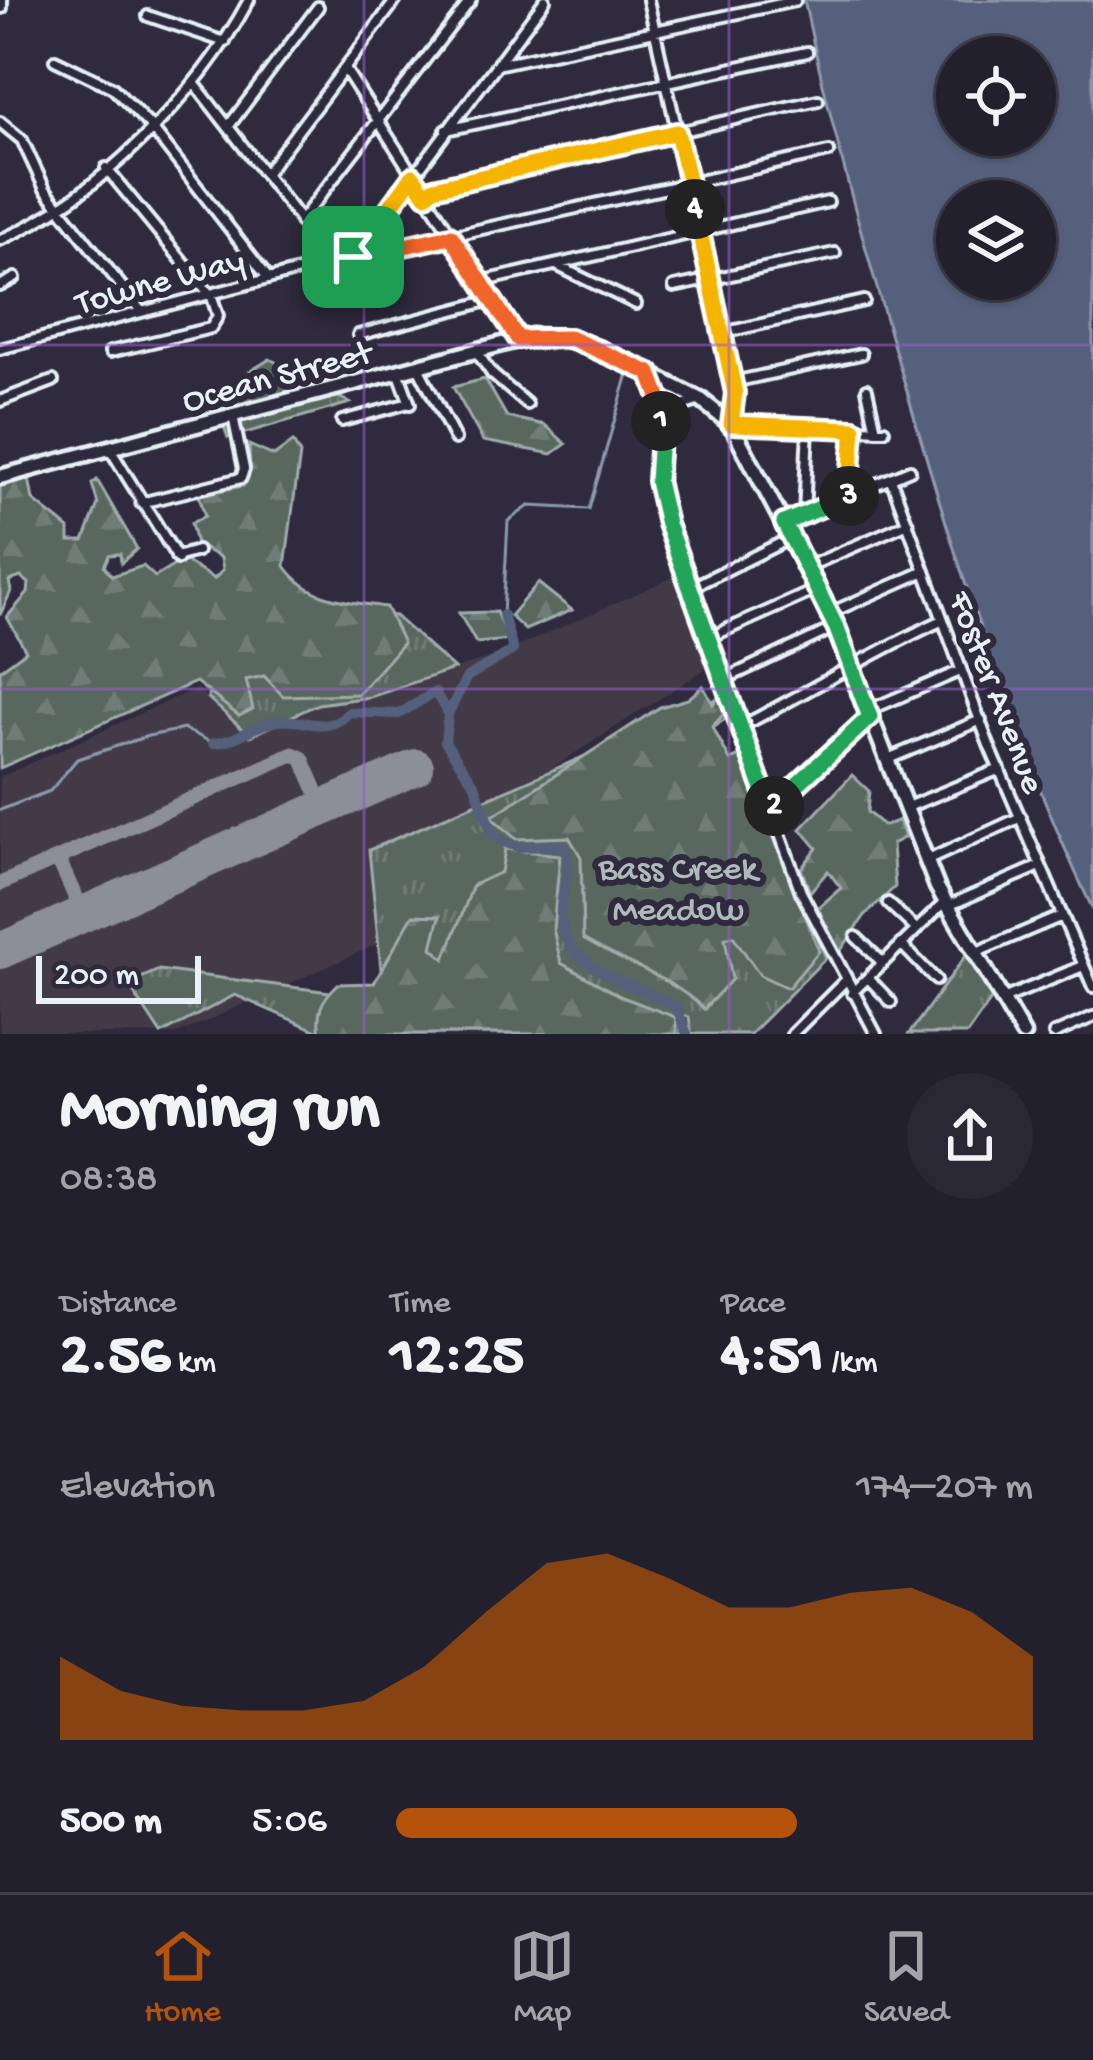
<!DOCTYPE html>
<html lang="en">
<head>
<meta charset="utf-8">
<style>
	:root { --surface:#23202e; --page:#2b2836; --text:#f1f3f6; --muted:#a3a3aa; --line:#403e4a; --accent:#b45309 }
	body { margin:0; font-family:"Gochi Hand",sans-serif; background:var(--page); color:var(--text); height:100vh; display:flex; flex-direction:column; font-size:45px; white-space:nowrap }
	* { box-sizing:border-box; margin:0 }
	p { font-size:39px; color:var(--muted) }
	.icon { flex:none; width:66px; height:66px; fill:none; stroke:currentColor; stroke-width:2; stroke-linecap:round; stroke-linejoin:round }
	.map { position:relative; height:1034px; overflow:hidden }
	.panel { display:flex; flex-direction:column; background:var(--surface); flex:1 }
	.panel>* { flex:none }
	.tools { position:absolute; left:936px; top:36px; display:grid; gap:24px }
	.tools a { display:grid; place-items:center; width:120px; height:120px; border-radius:50%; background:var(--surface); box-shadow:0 3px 9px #0004,0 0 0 3px var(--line); font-size:60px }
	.scale { position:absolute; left:36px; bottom:30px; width:165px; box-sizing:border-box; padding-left:12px; border:6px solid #e8f1f8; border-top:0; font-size:33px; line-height:42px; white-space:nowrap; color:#e8f1f8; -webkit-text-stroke:9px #2f2a3d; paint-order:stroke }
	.pin { position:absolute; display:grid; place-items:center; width:102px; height:102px; color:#fff; margin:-51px; border-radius:24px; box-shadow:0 6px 18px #0006 }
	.km { position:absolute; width:60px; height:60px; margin:-30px; border-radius:50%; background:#222; color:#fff; font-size:33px; line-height:60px; text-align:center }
	.round { display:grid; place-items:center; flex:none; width:126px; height:126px; border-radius:63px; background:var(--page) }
	.headline { display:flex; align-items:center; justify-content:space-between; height:204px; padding:0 60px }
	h1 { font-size:66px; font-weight:800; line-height:90px }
	.stats { display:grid; grid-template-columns:repeat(3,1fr); gap:18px; height:204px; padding:12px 60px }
	.stats div { display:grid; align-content:center }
	.stats b { font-size:60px; font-weight:800 }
	.stats small { font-size:33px; font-weight:400 }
	.stats p { font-size:33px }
	.chart { height:336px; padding:24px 60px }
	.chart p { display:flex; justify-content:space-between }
	.chart svg { width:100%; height:216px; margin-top:12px; fill:var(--accent); opacity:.7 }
	ul { padding:0 60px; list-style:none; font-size:39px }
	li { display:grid; grid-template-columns:192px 144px 1fr; align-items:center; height:90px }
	li i { height:30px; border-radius:15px; background:var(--accent) }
	.tabs { display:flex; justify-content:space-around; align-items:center; height:168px; border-top:3px solid var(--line); background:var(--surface); font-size:33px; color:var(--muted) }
	.tabs a { display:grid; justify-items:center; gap:6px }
	.tabs .on { color:var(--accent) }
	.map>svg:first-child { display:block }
	.built { fill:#433a47 }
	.grass { fill:url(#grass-tufts); stroke:#a0acac; stroke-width:3 }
	.forest { fill:url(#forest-firs); stroke:#a0acac; stroke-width:3 }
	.water { fill:#54607c; stroke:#8f9aae; stroke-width:3; fill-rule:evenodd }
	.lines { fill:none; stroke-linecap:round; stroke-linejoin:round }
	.stream { stroke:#8f9aae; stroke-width:3 }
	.river { stroke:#54607c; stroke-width:10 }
	.taxiway { stroke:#8c8e9a; stroke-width:15 }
	.runway { stroke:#8c8e9a; stroke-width:36 }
	.minor-casing { stroke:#e8f1f8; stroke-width:16 }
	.major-casing { stroke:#e8f1f8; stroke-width:21 }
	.minor { stroke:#2f2a3d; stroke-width:8 }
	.major { stroke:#2f2a3d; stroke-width:12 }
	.split-1-casing { stroke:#fff; stroke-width:24 }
	.split-2-casing { stroke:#fff; stroke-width:24 }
	.split-3-casing { stroke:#fff; stroke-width:24 }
	.split-4-casing { stroke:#fff; stroke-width:24 }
	.split-5-casing { stroke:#fff; stroke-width:24 }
	.split-1 { stroke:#f0652b; stroke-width:15 }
	.split-2 { stroke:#22a559; stroke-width:15 }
	.split-3 { stroke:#22a559; stroke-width:15 }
	.split-4 { stroke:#f5b400; stroke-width:15 }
	.split-5 { stroke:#f5b400; stroke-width:15 }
	.grid { fill:none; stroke:#965dcd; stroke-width:3; stroke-opacity:0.55 }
	.labels { text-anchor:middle; stroke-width:12; stroke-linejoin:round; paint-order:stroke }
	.street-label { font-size:36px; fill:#e8f1f8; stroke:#2f2a3d }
	.park-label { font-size:36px; fill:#aebabb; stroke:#2f2a3d }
</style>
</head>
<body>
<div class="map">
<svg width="1093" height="1034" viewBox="0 0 1093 1034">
	<defs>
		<pattern id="grass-tufts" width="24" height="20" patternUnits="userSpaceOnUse" patternTransform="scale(3)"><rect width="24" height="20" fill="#58675f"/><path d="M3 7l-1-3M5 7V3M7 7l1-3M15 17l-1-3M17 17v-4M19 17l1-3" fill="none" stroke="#707d77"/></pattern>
		<pattern id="forest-firs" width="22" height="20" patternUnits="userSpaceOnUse" patternTransform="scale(3)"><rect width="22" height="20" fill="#58675f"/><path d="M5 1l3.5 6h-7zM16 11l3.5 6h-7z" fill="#707d77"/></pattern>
	</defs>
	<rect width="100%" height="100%" fill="#2f2a3d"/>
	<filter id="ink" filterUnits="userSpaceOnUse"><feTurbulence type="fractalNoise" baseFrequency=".00833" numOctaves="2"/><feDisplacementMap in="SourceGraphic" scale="24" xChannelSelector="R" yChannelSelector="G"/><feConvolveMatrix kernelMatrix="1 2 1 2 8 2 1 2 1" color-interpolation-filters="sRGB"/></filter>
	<g filter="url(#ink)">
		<path class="built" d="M680,574l30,92 -234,151 -99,127 -199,90h-178v-257l197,-89 54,48 67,-32 52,-7 131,-43z"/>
		<path class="grass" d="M270,359l80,44 -122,35 -15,-44z
			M215,599l180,17 59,53 -84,28 -52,7 -68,32 -42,-38z
			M723,696l7,20 -20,13v49l37,-15 79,195 -76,76h-59l-2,-17 -11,-2 4,19h-358l-89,-39 -74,39 -33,-50 31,-14 225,29 -15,-149z
			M967,954l26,43 -26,37h-58z"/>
		<path class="forest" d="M485,379l22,38 38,8 21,19 -14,10 -69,-13 -30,-54z
			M293,442l7,12 -15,112c25,35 60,35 101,41l17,36 -45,51 -75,2 -19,-20 -18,4 7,29 -14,7 -43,-34 -196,86v-98l26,-19 -19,-34 21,-24 1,-10 -8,-6 -12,4 2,10 -11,24v-129l29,-8 4,22 36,29v12h15l14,-37 -6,-20 5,-4 40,69 -16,14 -1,-9 -11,1 -5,11 8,10 31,-10 12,11 28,-17 31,19 9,-9 -2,-12 -25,-14 -5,-21 14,-7 -6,-21 44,-9 7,-13 -1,-28 25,11z
			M538,583l34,27 -47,20 -15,-14z
			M496,612l13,28 -33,3 -17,-30z
			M703,686l10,18 10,-11 5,17 -16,16 18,34 13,-5 76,196 -31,37 -28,-13 -27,-39 -8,2 7,41 -28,30c-33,-32 -81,-46 -121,-70l-2,-82 -12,-20 -53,2 -25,-22 169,-110 28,-8z
			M852,775l17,16 -2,21 17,14 15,-6 6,17 -13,7 3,43 -29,27 -27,39 -21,-45 23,-20 -13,-17 -18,21 -9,-23 16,-21 -16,-19z
			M505,849l55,6 -7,74 8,34 61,34 53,20 2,17h-357c-4,-22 1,-34 18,-50l36,-1 39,-68 27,1 -8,32 13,11 28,-74 28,-13z"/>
		<path class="water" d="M804,0h289v910c-80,-168 -136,-344 -187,-522 -38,-129 -74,-256 -102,-388zM957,57h78v78h-78zM957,201h78v78h-78z"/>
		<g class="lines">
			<path class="stream" d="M503,615l5,-94 21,-15 60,3 38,-132
				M0,810l50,-19 27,-32 71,-23 36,-7 29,14"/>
			<path class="river" d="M503,615l10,35 -46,27 -19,37 -3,28 30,43 17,48 9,8 16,6 47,-1c10,25 -3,41 -3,65 -1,64 75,69 116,97l10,26
				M213,743c24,-1 41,-19 64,-22 28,-4 51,16 72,-9l50,2 36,-22 13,22"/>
			<path class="taxiway" d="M53,861l8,4 17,38
				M0,884l293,-130 9,4 17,39 -5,15
				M78,903l13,6 49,-21
				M26,938l47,-21 5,-14"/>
			<path class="runway" d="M0,951l416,-184"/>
			<g class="minor-casing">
				<path id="minor" d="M2,0v8
					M648,0l87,393 -4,31 153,6
					M148,16l77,26
					M55,60l58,28 38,39 117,151
					M496,65l299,-64
					M345,69l173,270
					M194,83l139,179 496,-110
					M0,122l22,18 23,49 96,122
					M228,127l90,-120
					M446,130l361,-78
					M106,168l106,129 6,19 -7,12 -101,24
					M265,174l131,-174
					M426,195l25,-11 367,-84
					M300,222l171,-222
					M0,240c98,-42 199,-147 249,-240
					M354,256l191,-256
					M556,265l80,39
					M480,282l348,-80
					M0,286l15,-8
					M674,287l161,-34
					M722,333l142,-32
					M358,335l134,-35
					M0,349l333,-87
					M476,351l16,23 35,30
					M418,367l37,72
					M398,371l12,33
					M654,379c19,44 -2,97 13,145l134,368 75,142
					M733,382l128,-28
					M867,389l9,41
					M0,401l53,-20
					M662,412l39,-12
					M342,421l67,-18
					M110,449l68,110
					M891,479l98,266 104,242
					M853,493l1,-64
					M141,503l100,-25 3,-9 -11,-53
					M804,515l4,-88
					M784,523l126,-53
					M176,557l21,-6
					M807,567l101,-44
					M690,588l101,-50
					M830,613l95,-42
					M708,638l110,-49
					M723,680l113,-53
					M869,710l91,-39
					M740,727c69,-35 132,-75 203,-107
					M888,759l93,-39
					M905,808l95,-39
					M770,810l100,-93
					M926,861l95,-44
					M888,903l28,26
					M950,905l90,-39
					M856,937l27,26
					M901,944l35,36
					M977,952l85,-36
					M868,978l23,24
					M852,993l93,-91
					M1003,999l80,-33
					M792,1034l53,-53
					M1054,1034l39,-17"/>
			</g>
			<g class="major-casing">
				<path id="major" d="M0,477l532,-141 30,1 40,13 99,50 30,24 99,189 107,274 86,147"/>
			</g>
			<use href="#minor" class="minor"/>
			<use href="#major" class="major"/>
		</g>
	</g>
	<g class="lines" filter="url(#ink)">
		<g class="split-1-casing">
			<path id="split-1" d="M353,257l98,-21 67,103 52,-1 80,35 11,29v19"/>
		</g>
		<g class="split-2-casing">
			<path id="split-2" d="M661,421l-4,60 10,43 103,285 4,-3"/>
		</g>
		<g class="split-3-casing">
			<path id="split-3" d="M774,806l96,-89 -33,-88 -53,-106 65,-27"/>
		</g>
		<g class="split-4-casing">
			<path id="split-4" d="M695,209l40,184 -4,31 123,5 -5,67"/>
		</g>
		<g class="split-5-casing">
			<path id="split-5" d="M353,257l60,-81 13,19 8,-7 243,-56 18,77"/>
		</g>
		<use href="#split-1" class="split-1"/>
		<use href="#split-2" class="split-2"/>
		<use href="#split-3" class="split-3"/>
		<use href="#split-4" class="split-4"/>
		<use href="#split-5" class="split-5"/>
	</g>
	<path class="grid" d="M364,0v1034M729,0v1034M0,345h1093M0,689h1093"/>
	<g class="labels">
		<g class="street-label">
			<text transform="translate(159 278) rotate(-15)" y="13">Towne Way</text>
			<text transform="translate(276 373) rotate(-15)" y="13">Ocean Street</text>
			<text transform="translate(1000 691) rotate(69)" y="13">Foster Avenue</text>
		</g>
		<g class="park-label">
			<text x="678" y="878">Bass Creek<tspan x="678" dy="41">Meadow</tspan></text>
		</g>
	</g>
</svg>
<div class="tools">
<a><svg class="icon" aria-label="locate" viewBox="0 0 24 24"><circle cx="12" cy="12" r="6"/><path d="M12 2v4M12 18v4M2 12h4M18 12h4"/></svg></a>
<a><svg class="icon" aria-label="layers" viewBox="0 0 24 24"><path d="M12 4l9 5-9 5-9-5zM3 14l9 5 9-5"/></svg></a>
</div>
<div class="scale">200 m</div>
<div class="pin" style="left:353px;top:257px;background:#1e9e55"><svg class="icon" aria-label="arrive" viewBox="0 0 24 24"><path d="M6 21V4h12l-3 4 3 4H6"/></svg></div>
<b class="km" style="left:661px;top:421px">1</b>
<b class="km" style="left:774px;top:806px">2</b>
<b class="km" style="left:849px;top:496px">3</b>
<b class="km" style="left:695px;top:209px">4</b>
</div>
<section class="panel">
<div class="headline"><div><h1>Morning run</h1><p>08:38</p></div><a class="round"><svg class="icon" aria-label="share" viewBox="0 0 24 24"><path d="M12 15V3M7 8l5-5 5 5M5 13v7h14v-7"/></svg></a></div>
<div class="stats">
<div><p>Distance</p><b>2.56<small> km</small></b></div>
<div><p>Time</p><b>12:25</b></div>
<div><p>Pace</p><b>4:51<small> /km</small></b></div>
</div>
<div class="chart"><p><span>Elevation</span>174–207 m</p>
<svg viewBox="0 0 160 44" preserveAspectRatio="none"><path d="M0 44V27L10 34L20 37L30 38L40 38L50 36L60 29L70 18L80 8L90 6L100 11L110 17L120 17L130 14L140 13L150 18L160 27V44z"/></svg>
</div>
<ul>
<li><b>500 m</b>5:06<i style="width:63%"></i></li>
</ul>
</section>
<nav class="tabs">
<a class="on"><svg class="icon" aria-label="home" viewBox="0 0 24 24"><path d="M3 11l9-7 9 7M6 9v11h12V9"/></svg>Home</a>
<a><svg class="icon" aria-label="map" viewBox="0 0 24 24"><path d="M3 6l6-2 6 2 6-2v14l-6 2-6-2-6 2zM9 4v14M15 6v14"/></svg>Map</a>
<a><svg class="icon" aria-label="saved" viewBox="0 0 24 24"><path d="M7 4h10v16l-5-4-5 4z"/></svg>Saved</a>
</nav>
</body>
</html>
